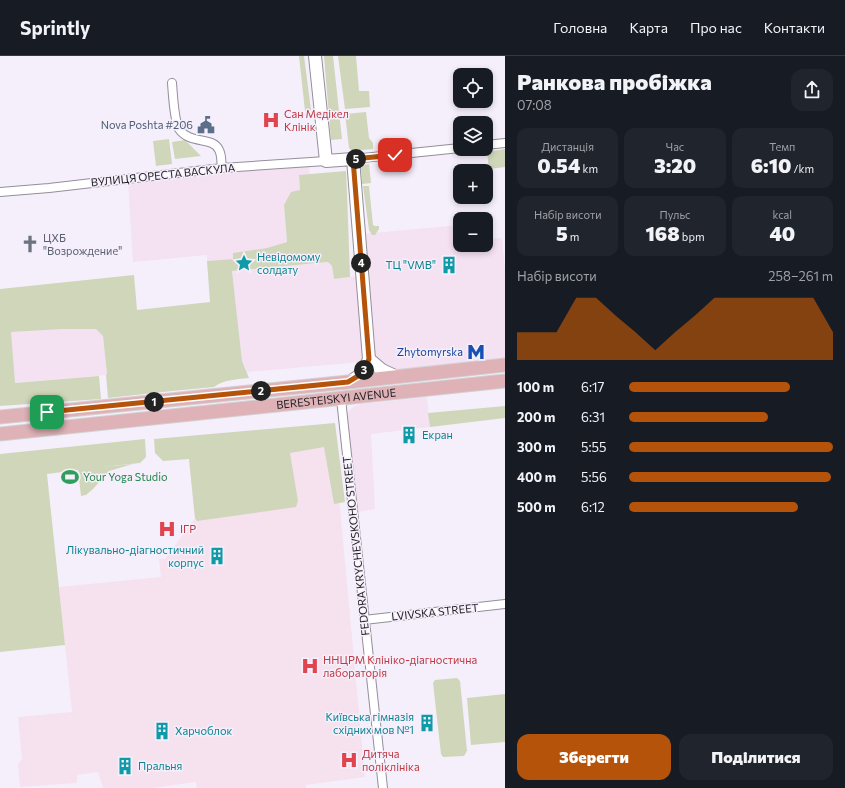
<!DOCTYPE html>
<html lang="uk">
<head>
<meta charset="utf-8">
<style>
	:root { --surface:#171b24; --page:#20242c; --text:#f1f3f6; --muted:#9ea1a6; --line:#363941; --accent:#b45309 }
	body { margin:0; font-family:Commissioner,sans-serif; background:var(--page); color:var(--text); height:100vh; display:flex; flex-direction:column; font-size:15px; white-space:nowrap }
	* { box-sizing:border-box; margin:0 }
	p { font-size:13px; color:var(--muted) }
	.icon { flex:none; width:22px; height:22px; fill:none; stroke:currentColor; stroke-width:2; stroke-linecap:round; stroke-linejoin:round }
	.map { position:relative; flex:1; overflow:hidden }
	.details { display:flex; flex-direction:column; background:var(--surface); width:340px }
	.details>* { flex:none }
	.fabs { position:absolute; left:453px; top:12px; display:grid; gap:8px }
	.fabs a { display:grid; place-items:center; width:40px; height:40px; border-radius:8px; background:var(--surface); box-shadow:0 2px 6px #0003; font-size:20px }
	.pin { position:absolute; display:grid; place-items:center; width:34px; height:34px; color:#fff; margin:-17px; border-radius:8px; box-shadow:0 2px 6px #0006 }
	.km { position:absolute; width:20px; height:20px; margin:-10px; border-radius:50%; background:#222; color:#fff; font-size:11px; line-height:20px; text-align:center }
	.round { display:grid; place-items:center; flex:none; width:42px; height:42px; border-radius:12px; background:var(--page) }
	.headline { display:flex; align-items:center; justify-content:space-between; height:68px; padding:0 12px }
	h1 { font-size:22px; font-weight:800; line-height:30px }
	.figures { display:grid; grid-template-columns:repeat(3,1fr); gap:6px; height:68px; padding:4px 12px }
	.figures div { display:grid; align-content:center; border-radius:10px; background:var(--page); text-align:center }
	.figures b { font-size:20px; font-weight:800 }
	.figures small { font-size:11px; font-weight:400 }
	.figures p { font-size:11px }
	.chart { height:112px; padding:8px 12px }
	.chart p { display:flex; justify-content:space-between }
	.chart svg { width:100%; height:72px; margin-top:4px; fill:var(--accent); opacity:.7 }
	.action { display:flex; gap:8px; margin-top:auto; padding:8px 12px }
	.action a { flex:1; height:46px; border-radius:12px; background:var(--accent); color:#fff; font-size:16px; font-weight:800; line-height:46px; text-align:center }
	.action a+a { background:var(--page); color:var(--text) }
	ul { padding:0 12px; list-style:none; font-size:13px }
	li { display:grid; grid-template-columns:64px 48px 1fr; align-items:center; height:30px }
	li i { height:10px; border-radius:5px; background:var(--accent) }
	header { display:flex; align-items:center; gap:24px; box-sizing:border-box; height:56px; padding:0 20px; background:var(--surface); border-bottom:1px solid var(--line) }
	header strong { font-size:19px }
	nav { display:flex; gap:22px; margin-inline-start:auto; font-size:14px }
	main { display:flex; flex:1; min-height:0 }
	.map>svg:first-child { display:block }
	.commercial { fill:#f4e1f1 }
	.medical { fill:#f6e1ef }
	.green { fill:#d0d6b9 }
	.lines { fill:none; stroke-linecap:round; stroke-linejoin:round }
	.street-casing { stroke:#948e9b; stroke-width:10 }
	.secondary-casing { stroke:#948e9b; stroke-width:14 }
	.primary-casing { stroke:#d2d2d3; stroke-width:15 }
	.street { stroke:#fff; stroke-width:8 }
	.secondary { stroke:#fff; stroke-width:12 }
	.primary { stroke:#deb2b6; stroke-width:13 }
	.route-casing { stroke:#fff; stroke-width:8 }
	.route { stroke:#b45309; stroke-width:5 }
	.labels { text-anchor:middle; stroke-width:3; stroke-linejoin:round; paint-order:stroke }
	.health-label { font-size:11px; fill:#be3a42; stroke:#f5effc; text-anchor:start }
	.service-label { font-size:11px; fill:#4e5e75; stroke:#f5effc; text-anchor:end }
	.street-label { font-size:11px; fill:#201d22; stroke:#f5effc }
	.worship-label { font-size:11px; fill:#5b616d; stroke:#f5effc; text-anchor:start }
	.culture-label { font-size:11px; fill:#0d838f; stroke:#f5effc; text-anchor:start }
	.transit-label { font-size:11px; fill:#164399; stroke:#f5effc; text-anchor:end }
	.leisure-label { font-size:11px; fill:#27864d; stroke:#f5effc; text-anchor:start }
</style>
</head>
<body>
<header>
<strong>Sprintly</strong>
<nav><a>Головна</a><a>Карта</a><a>Про нас</a><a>Контакти</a></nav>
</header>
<main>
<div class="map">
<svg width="505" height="732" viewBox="0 0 505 732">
	<rect width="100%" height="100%" fill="#f5effc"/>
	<path class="commercial" d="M309,110l1,8 -11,2 1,14 -16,15 3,37 -20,6 -34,5 1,6 -27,2v-6l-74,7 -5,-81 74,-9z
		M460,169v20h26v-6l16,-1 3,32v88l-110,14 -22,-12 -11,-126z
		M328,206l4,4 2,13 24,-3 5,78 -2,8 -114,10 -5,-11 -10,-90z
		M63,273h33l7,7 4,39 -93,8 -3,-51z
		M427,341l3,30 -59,7 4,75 -17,3 -11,-98 6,-7 8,-3z"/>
	<path class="medical" d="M330,386l10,66 25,269 -59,8v3h-109l-1,-6 -44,6h-49l-5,-16 -21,3v8l-57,4 -2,-23 4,-4 -4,-43 54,-5 -13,-125 102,-10 -2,-18h6l30,-41 -6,-59z"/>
	<path class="green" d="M299,0h5l7,54 -6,1z
		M324,0h9l9,83 -11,1z
		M338,0h18l3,35h10l1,16 -25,2z
		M366,56l3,26 4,5v6l-21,2 -3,-3 -4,-34z
		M169,83l3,25 -16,2 -3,-25z
		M185,84l16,16 -26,3 -3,-17z
		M505,93v18l-16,2 -2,-17z
		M369,108l2,19 -9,1 -1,-16 2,-3z
		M346,115l1,22 3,84 -16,2 -2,-13 -4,-4 -96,9 10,90 7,17c-10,1 -27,2 -35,9l-42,4 -64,7 -2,-23 1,-1 -4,-38 -7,-7h-33l-52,3 4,51 84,-7 2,23 -101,7v-117l134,-14 3,35 73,-8 -3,-41 26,-2v-6l34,-5 20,-6 -3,-37 7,-13 9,-2 -1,-15z
		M363,130h6l4,39 2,1h4v3l-4,6h-3l-3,-5z
		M505,350v12l-75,9 -2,-14z
		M335,367l10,79 -11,2 -10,-57 -34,6 8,48 -2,6 -99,14 -2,-3 -6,-59 -26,2 -8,-8 -1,-14z
		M145,383l1,18 -6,6 -47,5 40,-4 -24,7 -16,18 -7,6 -5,1 -3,-26 -31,4 18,171 -65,7v-198z
		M457,622l3,3 7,70 -3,5 -21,1 -2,-3 -8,-71 2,-3z
		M505,638v48l-34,3 -4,-47z"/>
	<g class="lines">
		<g class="street-casing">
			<path id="street" d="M172,27c1,12 2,37 7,46 11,16 34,7 40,21 3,5 2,13 3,18
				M486,89l19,-2
				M353,103l107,-11
				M0,136l49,-4 173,-20 104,-7
				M341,343l42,389
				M364,564l141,-16"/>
		</g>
		<g class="secondary-casing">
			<path id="secondary" d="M315,0l11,105 27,-2 16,200 -6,14 -13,9
				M369,303l13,11 15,7"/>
		</g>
		<g class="primary-casing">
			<g id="primary">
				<path d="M0,361l348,-35 157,-17"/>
				<path id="s1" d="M0,378l505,-53"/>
			</g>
		</g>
		<use href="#street" class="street"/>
		<use href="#secondary" class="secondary"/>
		<use href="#primary" class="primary"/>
	</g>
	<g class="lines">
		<g class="route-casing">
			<path id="route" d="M47,356l301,-30 15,-9 6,-14 -16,-200 42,-4"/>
		</g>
		<use href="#route" class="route"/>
	</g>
	<defs>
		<g id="hospital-bare" transform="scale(1.38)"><path d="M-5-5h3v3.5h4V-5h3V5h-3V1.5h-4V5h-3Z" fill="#e0444e" stroke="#f5effc" stroke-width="2.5" paint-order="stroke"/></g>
		<g id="civic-bare" transform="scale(1.38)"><path d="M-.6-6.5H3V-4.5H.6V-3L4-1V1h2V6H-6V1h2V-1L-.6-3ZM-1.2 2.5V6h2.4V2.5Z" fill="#5c6f8a" stroke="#f5effc" stroke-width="2.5" paint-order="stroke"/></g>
		<g id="church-bare" transform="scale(1.38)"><path d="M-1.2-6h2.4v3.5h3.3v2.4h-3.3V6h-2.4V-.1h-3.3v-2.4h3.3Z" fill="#6b7280" stroke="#f5effc" stroke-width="2.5" paint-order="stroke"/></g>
		<g id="sight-bare" transform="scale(1.38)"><path d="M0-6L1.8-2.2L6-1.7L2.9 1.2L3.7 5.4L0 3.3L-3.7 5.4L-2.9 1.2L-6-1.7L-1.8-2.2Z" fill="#0f9aa8" stroke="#f5effc" stroke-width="2.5" paint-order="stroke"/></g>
		<g id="building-bare" transform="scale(1.38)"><path d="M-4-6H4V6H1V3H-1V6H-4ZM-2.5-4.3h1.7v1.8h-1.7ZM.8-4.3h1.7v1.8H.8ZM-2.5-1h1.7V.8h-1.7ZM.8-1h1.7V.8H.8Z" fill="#0f9aa8" stroke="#f5effc" stroke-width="2.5" paint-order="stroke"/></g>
		<g id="metro-bare" transform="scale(1.38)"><path d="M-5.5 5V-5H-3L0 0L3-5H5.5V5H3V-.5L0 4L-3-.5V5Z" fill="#1a4fb4" stroke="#f5effc" stroke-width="2.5" paint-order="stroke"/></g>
		<g id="stadium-bare" transform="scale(1.38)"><path d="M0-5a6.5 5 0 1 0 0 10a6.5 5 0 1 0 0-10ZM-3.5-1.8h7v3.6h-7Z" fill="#2e9e5b" stroke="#f5effc" stroke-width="2.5" paint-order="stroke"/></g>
	</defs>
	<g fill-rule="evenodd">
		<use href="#hospital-bare" x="271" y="64"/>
		<use href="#civic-bare" x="206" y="69"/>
		<use href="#church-bare" x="30" y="188"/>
		<use href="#sight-bare" x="244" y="207"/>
		<use href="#building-bare" x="449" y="209"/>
		<use href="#metro-bare" x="476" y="296"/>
		<use href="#building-bare" x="409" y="379"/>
		<use href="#stadium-bare" x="70" y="421"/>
		<use href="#hospital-bare" x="167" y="473"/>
		<use href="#building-bare" x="217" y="500"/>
		<use href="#hospital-bare" x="310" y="610"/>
		<use href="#building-bare" x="427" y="667"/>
		<use href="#building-bare" x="162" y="675"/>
		<use href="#hospital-bare" x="349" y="704"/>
		<use href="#building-bare" x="125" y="710"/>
	</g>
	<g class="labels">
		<g class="health-label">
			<text x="284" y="62">Сан Медікел<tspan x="284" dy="13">Клінік</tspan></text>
			<text x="180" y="477">ІГР</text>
			<text x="323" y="608">ННЦРМ Клініко-діагностична<tspan x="323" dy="13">лабораторія</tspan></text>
			<text x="362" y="702">Дитяча<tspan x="362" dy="13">поліклініка</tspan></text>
		</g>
		<g class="service-label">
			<text x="193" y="73">Nova Poshta #206</text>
		</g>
		<g class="street-label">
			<text transform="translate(163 119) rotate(-6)" y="4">ВУЛИЦЯ ОРЕСТА ВАСКУЛА</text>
			<text dy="4" stroke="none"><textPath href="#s1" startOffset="338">BERESTEISKYI AVENUE</textPath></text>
			<text transform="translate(356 490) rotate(-96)" y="4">FEDORA KRYCHEVSKOHO STREET</text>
			<text transform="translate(435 556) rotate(-6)" y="4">LVIVSKA STREET</text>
		</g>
		<g class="worship-label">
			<text x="43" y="186">ЦХБ<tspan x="43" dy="13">"Возрождение"</tspan></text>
		</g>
		<g class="culture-label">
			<text x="257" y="205">Невідомому<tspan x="257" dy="13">солдату</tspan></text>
			<text x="436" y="213" text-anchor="end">ТЦ "VMB"</text>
			<text x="422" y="383">Екран</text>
			<text x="204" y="498" text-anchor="end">Лікувально-діагностичний<tspan x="204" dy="13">корпус</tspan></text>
			<text x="414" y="665" text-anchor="end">Київська гімназія<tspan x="414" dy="13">східних мов №1</tspan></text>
			<text x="175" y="679">Харчоблок</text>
			<text x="138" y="714">Пральня</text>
		</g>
		<g class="transit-label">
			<text x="463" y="300">Zhytomyrska</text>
		</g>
		<g class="leisure-label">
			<text x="83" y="425">Your Yoga Studio</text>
		</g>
	</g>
</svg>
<div class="fabs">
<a><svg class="icon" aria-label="locate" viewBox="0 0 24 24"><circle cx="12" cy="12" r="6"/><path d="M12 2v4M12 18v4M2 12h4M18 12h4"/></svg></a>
<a><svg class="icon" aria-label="layers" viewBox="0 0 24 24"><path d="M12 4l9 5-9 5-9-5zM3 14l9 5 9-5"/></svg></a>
<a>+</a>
<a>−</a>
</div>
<div class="pin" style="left:47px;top:356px;background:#1e9e55"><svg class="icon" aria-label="arrive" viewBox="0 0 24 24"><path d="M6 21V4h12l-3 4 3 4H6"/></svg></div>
<div class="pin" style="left:395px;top:99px;background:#d93025"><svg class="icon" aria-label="check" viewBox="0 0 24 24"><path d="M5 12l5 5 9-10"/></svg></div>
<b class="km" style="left:154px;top:346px">1</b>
<b class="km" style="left:261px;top:335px">2</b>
<b class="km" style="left:364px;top:314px">3</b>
<b class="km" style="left:361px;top:207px">4</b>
<b class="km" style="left:356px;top:103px">5</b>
</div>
<section class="details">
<div class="headline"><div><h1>Ранкова пробіжка</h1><p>07:08</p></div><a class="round"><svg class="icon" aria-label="share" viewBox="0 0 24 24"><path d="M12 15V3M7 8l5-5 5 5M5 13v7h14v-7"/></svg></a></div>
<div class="figures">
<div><p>Дистанція</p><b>0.54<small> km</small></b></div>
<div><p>Час</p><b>3:20</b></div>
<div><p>Темп</p><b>6:10<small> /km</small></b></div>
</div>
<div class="figures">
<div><p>Набір висоти</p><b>5<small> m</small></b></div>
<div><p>Пульс</p><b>168<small> bpm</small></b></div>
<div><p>kcal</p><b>40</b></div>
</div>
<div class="chart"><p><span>Набір висоти</span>258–261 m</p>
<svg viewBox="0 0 160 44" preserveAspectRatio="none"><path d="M0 44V27L10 27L20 27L30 6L40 6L50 17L60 27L70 38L80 27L90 17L100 6L110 6L120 6L130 6L140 6L150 6L160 27V44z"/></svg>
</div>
<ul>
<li><b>100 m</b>6:17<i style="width:79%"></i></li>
<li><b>200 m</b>6:31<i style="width:68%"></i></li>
<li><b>300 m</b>5:55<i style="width:100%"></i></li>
<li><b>400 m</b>5:56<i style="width:99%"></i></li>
<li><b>500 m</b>6:12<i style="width:83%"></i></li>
</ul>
<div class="action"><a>Зберегти</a><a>Поділитися</a></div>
</section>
</main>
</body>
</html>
